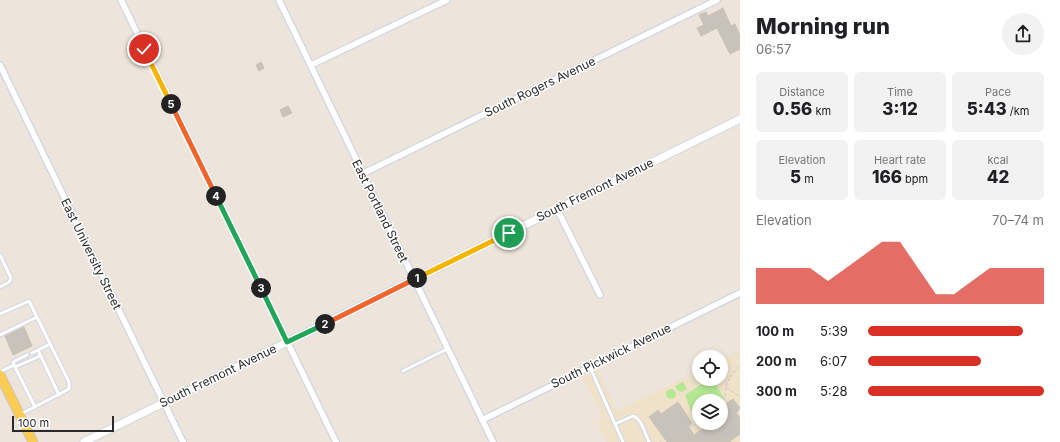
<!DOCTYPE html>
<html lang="en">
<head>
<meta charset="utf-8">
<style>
	:root { --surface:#fff; --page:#f2f2f2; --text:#202124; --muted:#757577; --accent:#d93025 }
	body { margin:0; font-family:Inter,sans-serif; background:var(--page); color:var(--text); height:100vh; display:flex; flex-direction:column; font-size:15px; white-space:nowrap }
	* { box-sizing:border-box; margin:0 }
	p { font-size:13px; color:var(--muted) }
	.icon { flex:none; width:22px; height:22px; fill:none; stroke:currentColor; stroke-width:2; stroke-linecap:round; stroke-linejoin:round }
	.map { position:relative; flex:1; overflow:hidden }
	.side { display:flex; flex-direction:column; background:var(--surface); width:320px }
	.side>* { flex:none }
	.controls { position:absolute; left:692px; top:350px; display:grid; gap:8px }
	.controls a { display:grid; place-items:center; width:36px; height:36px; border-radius:50%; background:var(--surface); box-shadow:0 2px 6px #0003; font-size:20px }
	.scale { position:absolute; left:12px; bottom:10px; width:102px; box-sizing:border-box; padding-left:4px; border:2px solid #2a2a2a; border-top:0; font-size:11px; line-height:14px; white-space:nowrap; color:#2a2a2a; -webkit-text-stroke:3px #fff; paint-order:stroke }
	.pin { position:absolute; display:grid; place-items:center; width:34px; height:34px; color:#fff; margin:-17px; border:2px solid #fff; border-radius:50%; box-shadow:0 1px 4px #0007 }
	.km { position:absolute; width:20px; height:20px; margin:-10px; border-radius:50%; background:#222; color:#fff; font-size:11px; line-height:20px; text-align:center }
	.round { display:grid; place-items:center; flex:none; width:42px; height:42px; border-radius:21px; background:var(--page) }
	.overview { display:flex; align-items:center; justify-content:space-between; height:68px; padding:0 16px }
	h1 { font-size:22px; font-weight:800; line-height:30px }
	.stats { display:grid; grid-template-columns:repeat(3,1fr); gap:6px; height:68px; padding:4px 16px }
	.stats div { display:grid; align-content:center; border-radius:6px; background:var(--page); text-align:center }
	.stats b { font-size:17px; font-weight:800 }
	.stats small { font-size:11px; font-weight:400 }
	.stats p { font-size:11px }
	.chart { height:112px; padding:8px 16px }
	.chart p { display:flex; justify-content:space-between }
	.chart svg { width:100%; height:72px; margin-top:4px; fill:var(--accent); opacity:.7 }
	ul { padding:0 16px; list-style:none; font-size:13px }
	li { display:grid; grid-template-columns:64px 48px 1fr; align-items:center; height:30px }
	li i { height:10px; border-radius:5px; background:var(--accent) }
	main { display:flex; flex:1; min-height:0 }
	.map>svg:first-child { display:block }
	.education { fill:#f0e2c9; fill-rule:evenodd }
	.green { fill:#b4e894 }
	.building { fill:#c8c3ba; stroke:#c9c1b5 }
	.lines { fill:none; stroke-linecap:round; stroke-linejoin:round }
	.service-casing { stroke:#d0d5e4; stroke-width:5 }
	.minor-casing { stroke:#d0d5e4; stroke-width:8 }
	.tertiary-casing { stroke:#d0d5e4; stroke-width:9 }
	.primary-casing { stroke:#c8c8c8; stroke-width:11 }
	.path { stroke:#c8c8c8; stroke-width:1; stroke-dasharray:3 2; stroke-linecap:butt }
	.service { stroke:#fff; stroke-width:3 }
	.minor { stroke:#fff; stroke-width:5.5 }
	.tertiary { stroke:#fff; stroke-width:7 }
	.primary { stroke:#fbcc53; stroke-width:9 }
	.split-1-casing { stroke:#fff; stroke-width:8 }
	.split-2-casing { stroke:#fff; stroke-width:8 }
	.split-3-casing { stroke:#fff; stroke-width:8 }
	.split-4-casing { stroke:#fff; stroke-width:8 }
	.split-5-casing { stroke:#fff; stroke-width:8 }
	.split-6-casing { stroke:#fff; stroke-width:8 }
	.split-1 { stroke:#f5b400; stroke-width:5 }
	.split-2 { stroke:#f0652b; stroke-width:5 }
	.split-3 { stroke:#22a559; stroke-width:5 }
	.split-4 { stroke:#22a559; stroke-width:5 }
	.split-5 { stroke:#f0652b; stroke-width:5 }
	.split-6 { stroke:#f5b400; stroke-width:5 }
	.labels { text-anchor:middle; stroke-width:3; stroke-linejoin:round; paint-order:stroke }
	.street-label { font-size:12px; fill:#2a2a2a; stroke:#fff }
</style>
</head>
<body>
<main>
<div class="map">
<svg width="740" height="442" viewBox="0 0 740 442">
	<rect width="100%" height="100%" fill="#ede5db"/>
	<path class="education" d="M740,350v92h-133l-10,-20 6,-4 -21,-42 15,-7 20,42 82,-40v8h22v-19zM699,401h22v22h-22z"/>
	<path class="green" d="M707,381l9,3 8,15 -2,6 -1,1v-5h-22v13l-6,2 -8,-21z
		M683,382l4,7 -5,3 -4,-1 -3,-5z
		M666 394a5 5 0 1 1 10 0a5 5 0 1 1-10 0Z"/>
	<path class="building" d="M723,8l8,18 4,-2 5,12v13l-10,5 -13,-26 -16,8 -4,-8 7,-3 -5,-10 7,-3 2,4z
		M261,62l3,6 -5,3 -3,-6z
		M288,106l4,7 -9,4 -3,-7z
		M24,327l8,19 -19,9 -8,-19z
		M733,399l7,9 -4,5 4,5v16l-11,8h-62l-18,-25 9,-7 3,4 17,-12 14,21 -4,3 6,9 11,-8 -2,-4h18v-16z"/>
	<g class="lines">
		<g class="service-casing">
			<path id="service" d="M0,255l11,23 -2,4 -9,5
				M0,314l29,-13 40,81v7l-48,25
				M0,335l37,-18
				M38,350l21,45
				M32,353l18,-9
				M14,365l21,42
				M15,367l25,-11
				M590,367l33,75
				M403,371l44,-22
				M0,372l14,-7 -1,-3 14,-7
				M615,424l18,-8c9,3 12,18 16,26"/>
		</g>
		<g class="minor-casing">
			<path id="minor" d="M121,0l215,442
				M279,0l214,442
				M0,65l183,377
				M311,65l136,-65
				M362,174l355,-174
				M557,209l43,86
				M482,420l258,-127"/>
		</g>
		<g class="tertiary-casing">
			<path id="tertiary" d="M84,442l656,-323"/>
		</g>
		<g class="primary-casing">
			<path id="primary" d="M0,375l33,67"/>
		</g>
		<path class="path" d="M727,388l13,9
			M721,405c7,-10 3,-15 7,-24 3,-6 8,-11 12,-16
			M694,424l5,6
			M690,427l9,-11
			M659,442h3"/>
		<use href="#service" class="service"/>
		<use href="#minor" class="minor"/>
		<use href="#tertiary" class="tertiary"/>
		<use href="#primary" class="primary"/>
	</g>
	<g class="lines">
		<g class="split-1-casing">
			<path id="split-1" d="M417,278l92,-45"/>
		</g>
		<g class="split-2-casing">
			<path id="split-2" d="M325,324l92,-46"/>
		</g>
		<g class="split-3-casing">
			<path id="split-3" d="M261,288l26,54 38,-18"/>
		</g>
		<g class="split-4-casing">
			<path id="split-4" d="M216,196l45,92"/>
		</g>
		<g class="split-5-casing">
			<path id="split-5" d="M171,104l45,92"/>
		</g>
		<g class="split-6-casing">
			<path id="split-6" d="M144,49l27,55"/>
		</g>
		<use href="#split-1" class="split-1"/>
		<use href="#split-2" class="split-2"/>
		<use href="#split-3" class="split-3"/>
		<use href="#split-4" class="split-4"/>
		<use href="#split-5" class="split-5"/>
		<use href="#split-6" class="split-6"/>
	</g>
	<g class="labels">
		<g class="street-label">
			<text transform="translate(540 87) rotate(-26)" y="4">South Rogers Avenue</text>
			<text transform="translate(595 190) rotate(-26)" y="4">South Fremont Avenue</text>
			<text transform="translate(380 211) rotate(64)" y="4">East Portland Street</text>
			<text transform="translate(91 254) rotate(64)" y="4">East University Street</text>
			<text transform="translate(611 356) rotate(-26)" y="4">South Pickwick Avenue</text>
			<text transform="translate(218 376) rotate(-26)" y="4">South Fremont Avenue</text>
		</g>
	</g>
</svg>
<div class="controls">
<a><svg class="icon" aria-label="locate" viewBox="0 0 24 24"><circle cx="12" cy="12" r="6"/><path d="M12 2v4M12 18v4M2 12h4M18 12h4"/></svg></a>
<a><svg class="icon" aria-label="layers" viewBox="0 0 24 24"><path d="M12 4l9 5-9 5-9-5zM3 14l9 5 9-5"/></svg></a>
</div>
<div class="scale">100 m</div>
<div class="pin" style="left:509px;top:233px;background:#1e9e55"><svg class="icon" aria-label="arrive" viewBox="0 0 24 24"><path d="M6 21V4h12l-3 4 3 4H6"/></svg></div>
<div class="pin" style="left:144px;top:49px;background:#d93025"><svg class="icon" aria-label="check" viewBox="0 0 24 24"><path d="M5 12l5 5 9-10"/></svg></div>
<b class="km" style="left:417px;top:278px">1</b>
<b class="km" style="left:325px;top:324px">2</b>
<b class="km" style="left:261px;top:288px">3</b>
<b class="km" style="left:216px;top:196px">4</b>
<b class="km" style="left:171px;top:104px">5</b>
</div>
<section class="side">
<div class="overview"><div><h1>Morning run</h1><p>06:57</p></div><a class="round"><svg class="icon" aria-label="share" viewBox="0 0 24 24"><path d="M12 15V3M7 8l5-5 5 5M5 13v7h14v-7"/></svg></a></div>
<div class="stats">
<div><p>Distance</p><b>0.56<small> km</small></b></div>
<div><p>Time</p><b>3:12</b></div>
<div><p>Pace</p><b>5:43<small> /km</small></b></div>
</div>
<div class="stats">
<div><p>Elevation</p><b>5<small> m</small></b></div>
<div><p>Heart rate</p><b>166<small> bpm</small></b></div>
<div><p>kcal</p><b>42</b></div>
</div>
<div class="chart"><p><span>Elevation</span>70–74 m</p>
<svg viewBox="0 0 160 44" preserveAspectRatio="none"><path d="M0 44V22L10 22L20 22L30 22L40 30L50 22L60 14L70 6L80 6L90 22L100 38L110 38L120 30L130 22L140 22L150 22L160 22V44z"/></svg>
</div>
<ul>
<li><b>100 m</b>5:39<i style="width:88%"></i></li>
<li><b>200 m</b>6:07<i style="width:64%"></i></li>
<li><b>300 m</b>5:28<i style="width:100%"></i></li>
</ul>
</section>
</main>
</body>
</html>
